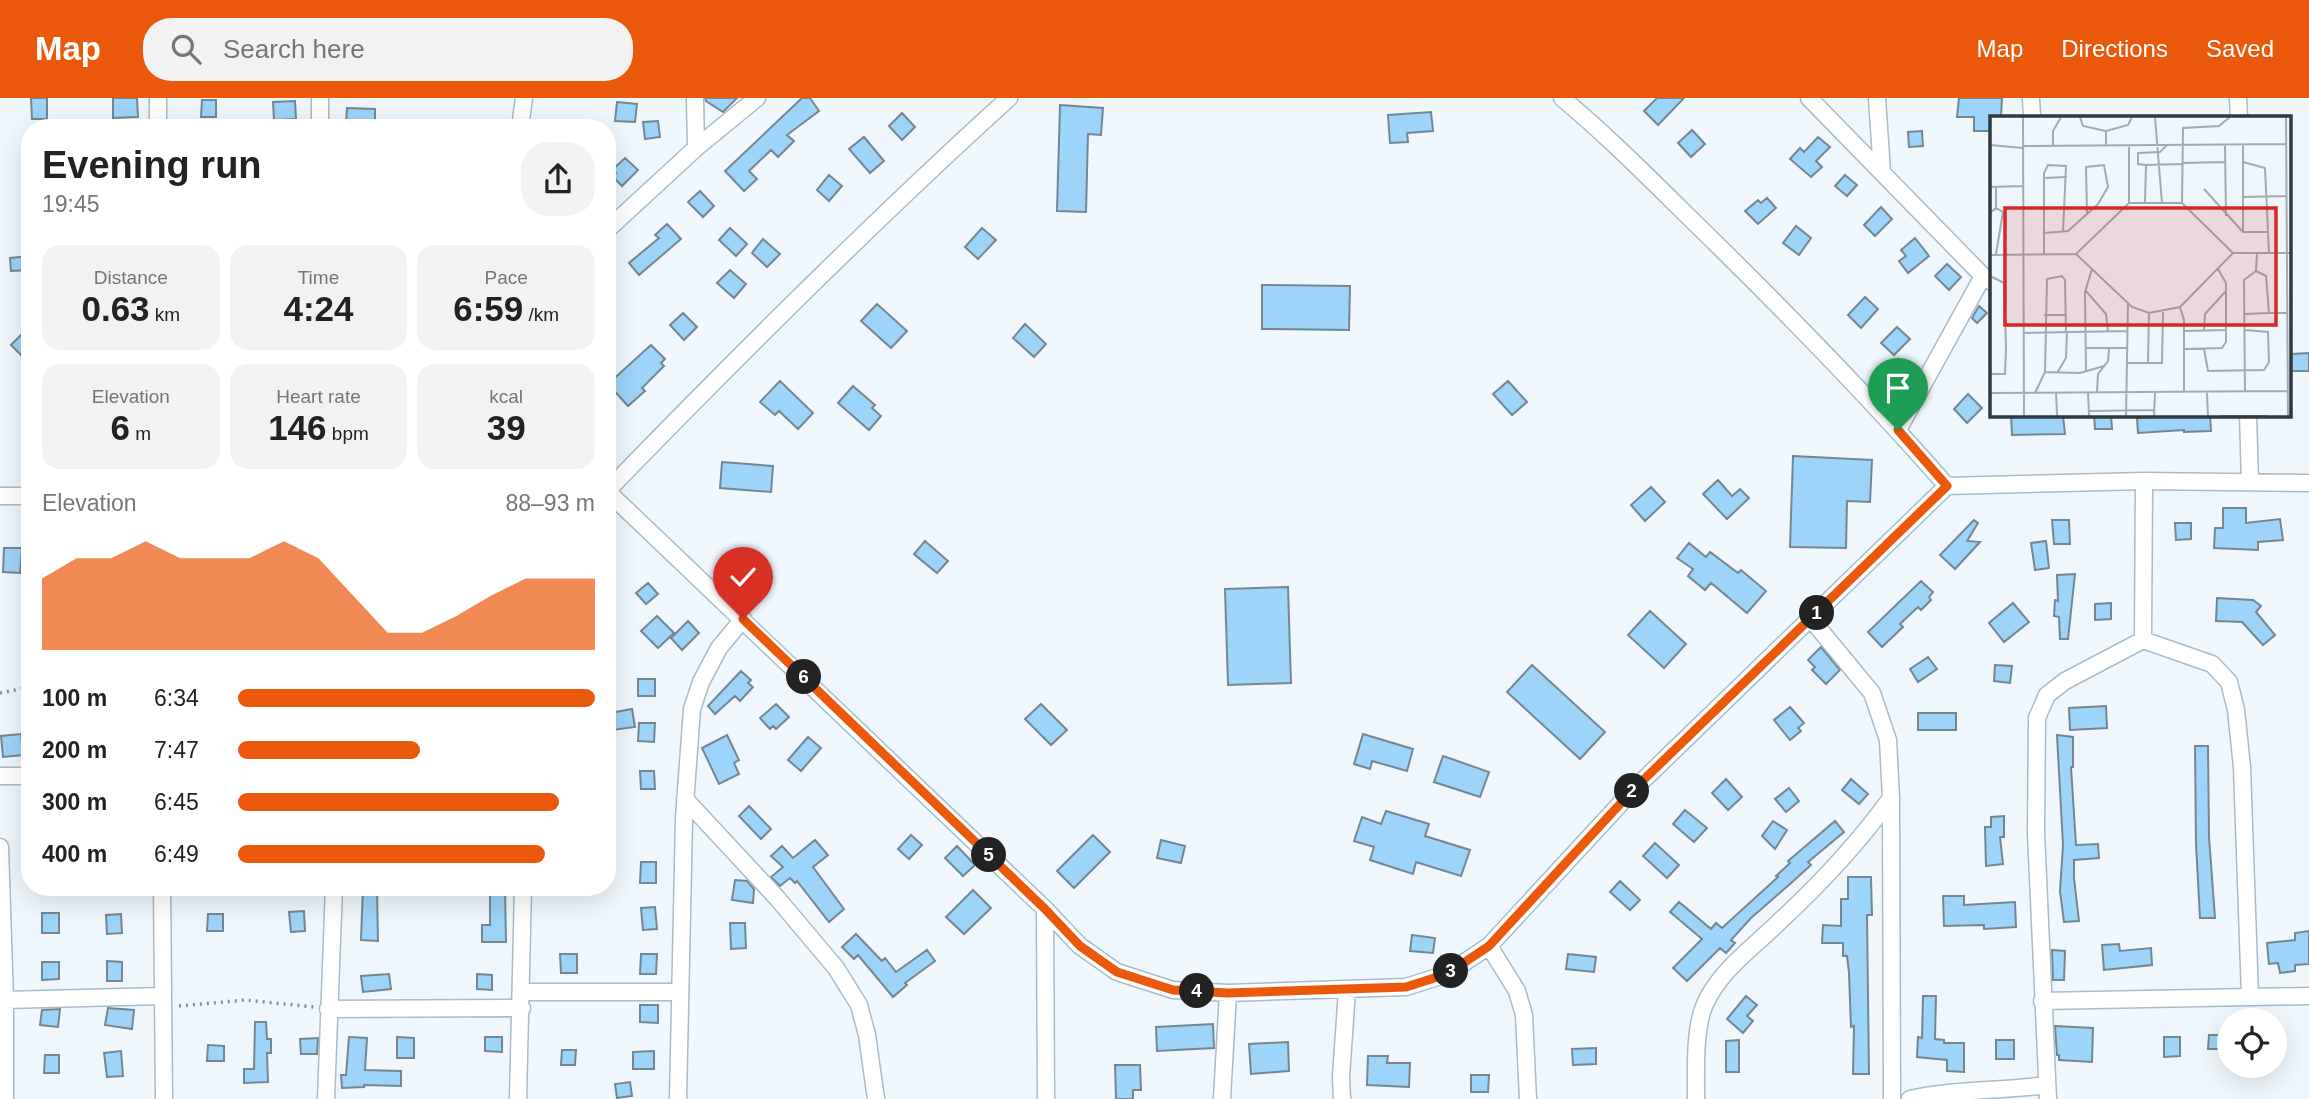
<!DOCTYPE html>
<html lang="en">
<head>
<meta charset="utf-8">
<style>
	:root { --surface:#fff; --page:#f2f2f2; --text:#222; --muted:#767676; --accent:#ea580c }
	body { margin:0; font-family:Helvetica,sans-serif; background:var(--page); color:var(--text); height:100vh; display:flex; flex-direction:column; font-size:26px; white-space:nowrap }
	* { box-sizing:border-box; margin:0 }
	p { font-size:23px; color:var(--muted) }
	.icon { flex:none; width:38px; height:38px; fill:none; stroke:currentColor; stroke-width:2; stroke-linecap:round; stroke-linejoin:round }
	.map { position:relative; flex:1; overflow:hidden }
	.side { position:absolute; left:21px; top:21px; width:595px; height:777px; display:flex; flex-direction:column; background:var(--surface); border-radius:28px; box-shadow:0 7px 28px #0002 }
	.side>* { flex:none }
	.controls { position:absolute; left:2217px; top:910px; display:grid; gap:14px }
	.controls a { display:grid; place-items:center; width:70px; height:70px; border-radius:50%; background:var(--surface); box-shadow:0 7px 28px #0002; font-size:35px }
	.pin { position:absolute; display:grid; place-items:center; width:60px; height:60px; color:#fff; margin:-72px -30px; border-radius:50% 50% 50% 0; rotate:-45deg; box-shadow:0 0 7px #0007 }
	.pin .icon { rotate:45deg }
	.km { position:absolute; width:35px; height:35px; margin:-18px; border-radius:50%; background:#222; color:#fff; font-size:19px; line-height:35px; text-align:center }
	.round { display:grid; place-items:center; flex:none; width:74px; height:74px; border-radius:28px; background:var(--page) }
	.headline { display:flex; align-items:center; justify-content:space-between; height:119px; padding:0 21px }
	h1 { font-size:38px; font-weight:600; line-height:52px }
	.stats { display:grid; grid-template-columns:repeat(3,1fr); gap:10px; height:119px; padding:7px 21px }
	.stats div { display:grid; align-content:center; border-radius:18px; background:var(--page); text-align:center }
	.stats b { font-size:35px; font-weight:600 }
	.stats small { font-size:19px; font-weight:400 }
	.stats p { font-size:19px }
	.chart { height:196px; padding:14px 21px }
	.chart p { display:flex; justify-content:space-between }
	.chart svg { width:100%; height:126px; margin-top:7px; fill:var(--accent); opacity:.7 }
	ul { padding:0 21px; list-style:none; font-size:23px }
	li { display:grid; grid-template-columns:112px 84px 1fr; align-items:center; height:52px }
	li i { height:18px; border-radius:9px; background:var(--accent) }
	header { display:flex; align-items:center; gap:42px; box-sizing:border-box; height:98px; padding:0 35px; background:var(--accent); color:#fff }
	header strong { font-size:33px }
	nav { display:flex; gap:38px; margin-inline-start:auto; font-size:24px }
	.search { width:490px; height:63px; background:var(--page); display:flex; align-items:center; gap:18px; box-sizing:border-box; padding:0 24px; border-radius:28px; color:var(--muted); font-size:26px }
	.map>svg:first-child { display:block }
	.building { fill:#9dd4f9; stroke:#748793; stroke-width:2 }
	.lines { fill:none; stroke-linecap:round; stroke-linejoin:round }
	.street-casing { stroke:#a8bcc9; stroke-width:19 }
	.path { stroke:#889095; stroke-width:3.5; stroke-dasharray:2 5; stroke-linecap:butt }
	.street { stroke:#fff; stroke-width:16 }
	.route-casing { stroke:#fff; stroke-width:14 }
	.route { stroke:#ea580c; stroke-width:9 }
	.inset-road { fill:none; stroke:#a3abb0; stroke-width:2 }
	.view { fill:#d62828; fill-opacity:0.15; stroke:#d62828; stroke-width:3.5 }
	.inset-edge { fill:none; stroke:#31393e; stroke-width:3.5 }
</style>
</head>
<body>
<header>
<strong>Map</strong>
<div class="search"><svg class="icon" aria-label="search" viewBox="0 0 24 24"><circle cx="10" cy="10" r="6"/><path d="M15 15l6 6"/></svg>Search here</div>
<nav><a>Map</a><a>Directions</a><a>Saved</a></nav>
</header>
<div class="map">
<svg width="2309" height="1001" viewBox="0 0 2309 1001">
	<rect width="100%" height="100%" fill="#eff7fc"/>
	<path class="building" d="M31,0h16v21h-15z
		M113,0h24l1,19 -25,1z
		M705,0h32l-14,14 -17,-11z
		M802,0h8l9,13 -32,24 7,6 -16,16 -7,-7 -22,21 8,8 -13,12 -19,-20z
		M1657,0h27l-26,27 -14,-14z
		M1959,0h43l-1,19h-9v14h-18v-14h-17z
		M202,2h14v17h-15z
		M295,3l1,18 -22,1 -1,-18z
		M617,4l20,2 -2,18 -20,-1z
		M1060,7l43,3 -2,27 -13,-1 -2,78 -29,-1z
		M347,10l28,1v16l-29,-2z
		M1431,14l2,19 -26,2 1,9 -18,1 -2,-28z
		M902,15l13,14 -13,13 -13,-14z
		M658,23l2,16 -15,2 -2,-17z
		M1692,32l13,14 -14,13 -13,-14z
		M1922,33l1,15 -14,1 -1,-15z
		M864,39l20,24 -14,12 -21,-24z
		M1818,39l12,10 -14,14 6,6 -11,10 -21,-18 10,-11 4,4z
		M625,60l13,12 -16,16 -9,-9 3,-4 -4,-3z
		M829,77l13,11 -13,15 -12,-11z
		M1845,77l12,10 -10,11 -12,-10z
		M700,93l14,15 -11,11 -15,-15z
		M1767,100l9,10 -18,16 -13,-13 13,-11 3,3z
		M1881,109l11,12 -17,17 -11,-11z
		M667,126l14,15 -42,36 -10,-12 30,-25 -4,-3z
		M1796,128l15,12 -12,17 -16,-12z
		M730,130l17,16 -11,12 -17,-16z
		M982,130l14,12 -18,19 -13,-12z
		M1915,140l14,18 -21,17 -9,-12 7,-5 -5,-6z
		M763,141l17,15 -13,13 -15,-14z
		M30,158v14l-19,1 -1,-13z
		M1947,166l14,13 -12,13 -14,-14z
		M730,172l16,14 -12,14 -17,-15z
		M1262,187l88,1 -1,44 -87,-1z
		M1865,199l13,12 -17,19 -13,-13z
		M877,206l30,27 -16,17 -30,-27z
		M1979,208l8,7 -10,10 -5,-5z
		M683,215l14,14 -13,13 -14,-15z
		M1025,226l21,20 -12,13 -21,-19z
		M30,228v22l-8,8 -11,-11z
		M1897,229l13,12 -16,16 -13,-12z
		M651,247l14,14 -4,4 3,3 -22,22 3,3 -17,15 -20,-22z
		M2309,255v18h-19l2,-17z
		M780,283l33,32 -15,16 -19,-18 -4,4 -15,-13z
		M1508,283l19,21 -15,13 -19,-21z
		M853,288l22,19 -3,3 9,8 -12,14 -31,-27z
		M1968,296l14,14 -15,15 -13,-14z
		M2011,317h52l2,19 -53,1z
		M2094,317h17l1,14h-17z
		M2184,317h26l1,16 -27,1v-2l-46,3 -1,-15z
		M1793,358l79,4 -2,42 -23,-1 -1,47 -56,-1z
		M722,364l51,4 -2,26 -51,-4z
		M1718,382l14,16 8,-7 9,9 -22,21 -24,-25z
		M1651,389l14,15 -20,19 -14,-16z
		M2223,410h23v15l34,-4 3,21 -25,2v8l-44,-2 1,-20h8z
		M1974,422l4,3 -11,18 13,1 -25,27 -15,-14z
		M2052,422h17l1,24h-16z
		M2175,425h16v16l-15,1z
		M925,443l23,20 -11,12 -23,-19z
		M2046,443l3,27 -14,2 -4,-27z
		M1689,445l17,14 4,-5 28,21 3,-3 25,21 -19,22 -36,-30 -6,7 -17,-14 5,-7 -16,-11z
		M4,450h18l-2,25 -17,-1z
		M2075,476l-7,65h-8l-1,-22 -5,-1 1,-16 3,1 -1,-26z
		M1921,483l12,11 -4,5 2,3 -10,10 -3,-3 -18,17 3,3 -21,20 -14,-15z
		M648,485l10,11 -12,10 -10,-11z
		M1288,489l3,96 -63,2 -3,-96z
		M2217,500l36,2 8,6 -5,6 19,23 -12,10 -21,-23 -26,-1z
		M2013,505l16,19 -25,20 -15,-19z
		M2111,505v16l-16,1v-16z
		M1650,513l36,33 -22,24 -36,-33z
		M657,518l17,17 -16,15 -17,-17z
		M688,523l11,12 -17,17 -11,-12z
		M1821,549l19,23 -14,14 -14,-14 3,-3 -7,-7z
		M1928,559l9,12 -19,13 -8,-13z
		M1532,567l73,67 -25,27 -73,-67z
		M1995,567l17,1 -2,17 -16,-2z
		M741,573l10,9 -3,3 5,4 -13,14 -5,-5 -20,18 -7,-8z
		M638,581h17v17h-17z
		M776,606l13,13 -13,12 -3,-3 -3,3 -10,-11z
		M1041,606l26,26 -16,15 -26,-26z
		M2106,608l1,22 -37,2 -1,-22z
		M1790,609l14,16 -6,5 3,3 -11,9 -16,-20z
		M632,611l3,18 -22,3 -3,-17z
		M1918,615h38v17h-38z
		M639,625h16l-1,19 -16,-1z
		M21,636l2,21 -20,2 -2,-21z
		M1363,636l50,15 -6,22 -35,-10 -2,8 -16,-5z
		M727,637l12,25 -5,3 5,11 -20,10 -17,-36z
		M2057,637l16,2v30h-2l5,78 22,-1 1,14 -25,2v18l5,43 -15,1 -4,-31 3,-46z
		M808,639l13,11 -20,23 -13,-11z
		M2195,648h13l1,91 6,81h-15l-4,-74z
		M1443,658l46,16 -9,25 -46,-15z
		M640,673h14l1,18h-14z
		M1726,681l16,18 -14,13 -16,-17z
		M1851,681l17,15 -9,10 -17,-14z
		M1789,690l10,13 -13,11 -11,-13z
		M749,708l22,23 -10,10 -22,-23z
		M1685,712l22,18 -13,14 -21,-18z
		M1386,713l43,13 -4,12 45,14 -9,26 -45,-14 -3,12 -43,-14 4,-13 -20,-6 8,-24 19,7z
		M2004,718v21h-4l3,27 -17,2 -1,-39h6v-10z
		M1773,723l14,9 -12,19 -13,-13z
		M1835,723l9,11 -36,30 3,3 -21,19 -39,34 -20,22 4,3 -9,10 -6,-5 -33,33 -14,-13 29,-29 -32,-27 9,-10 32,27 5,-6 6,5 56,-51 -2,-1 14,-13 -2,-2z
		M911,737l11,10 -13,14 -11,-10z
		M1093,737l17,17 -36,36 -17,-17z
		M815,742l13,15 -15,12 31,42 -15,13 -32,-41 -2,2 -5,-5 -10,8 -9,-9 12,-10 -12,-11 11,-10 11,12z
		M1161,742l24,6 -4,17 -24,-5z
		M1655,745l24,22 -12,13 -24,-22z
		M957,748l18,19 -12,11 -18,-18z
		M641,764h15v21h-16z
		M1848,779h23l1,38h-5l2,159h-16l1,-48 -3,1 -2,-54 -2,-17h-4v-13h-21l1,-18 18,1v-27h7z
		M735,782l12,1 7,8 -1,14 -21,-3z
		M1620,783l20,19 -10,10 -20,-18z
		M363,789h14l1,54 -17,-1z
		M490,789h15l1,55h-24v-17h8z
		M973,792l18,18 -27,26 -18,-17z
		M1943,798h21v9l51,-3 1,25 -32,2v-4l-40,1z
		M655,809l2,22 -14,1 -2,-22z
		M304,813l1,20 -14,1 -2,-20z
		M42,815h17v20h-17z
		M121,816l1,19 -15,1 -1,-19z
		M208,816h15v17h-16z
		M730,825h15l1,25 -15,1z
		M2309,833v33l-14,1v6l-15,2 -2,-10 -9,1 -2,-21 28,-3v-7z
		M856,836l26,27 3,-3 11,14 31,-22 8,11 -30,22 2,2 -14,12 -35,-42 -4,4 -12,-12z
		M1412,837l23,3 -2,15 -23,-2z
		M2119,846l1,7 31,-3 1,17 -48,5 -2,-25z
		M2052,852l13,1 -1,29h-11z
		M560,856h17v19h-16z
		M641,856h16l-1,20h-16z
		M1568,856l28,3 -2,15 -28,-3z
		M107,863l15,1v19h-15z
		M42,864h17v17l-17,1z
		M389,876l2,15 -28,3 -2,-16z
		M477,876l15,1v15l-15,-1z
		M1746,898l11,9 -10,11 6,5 -10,12 -16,-14z
		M1923,898h13l-1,43 9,1v3h20v29l-17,-1v-11l-30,-3 1,-20 4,1z
		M640,907h18v18l-18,-1z
		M108,910l26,2 -2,19 -27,-4z
		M60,911l-2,18 -18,-2 2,-15z
		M255,924h11l1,17h4v14h-4l1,29 -24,1v-14h10z
		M1213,926l1,24 -57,3 -1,-24z
		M2055,928l38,2 -1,34 -33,-2v-5h-2z
		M2209,937h13v14h-14z
		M349,939l18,1 -2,32 36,1v15l-37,-1v2l-22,1 -1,-13h5z
		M397,939l17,1v20h-17z
		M485,939h17v15l-17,-1z
		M2164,939h16v19l-16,1z
		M318,940l-1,16h-16l-1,-15z
		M1739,942v32h-13v-31z
		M1996,942h18v19h-18z
		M1288,944l1,29 -38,3 -2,-30z
		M208,947l16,1v15h-17z
		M1596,950v16l-23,1 -1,-16z
		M562,952h14l-1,15h-14z
		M121,953l2,25 -16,1 -3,-24z
		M654,953v18h-21v-17z
		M45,957h14v18h-15z
		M1368,958h20l-1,7h23l-1,24 -42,-2z
		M1115,967h25l1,25h-8v9h-17z
		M1471,977h18l-1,17h-17z
		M630,984l2,14 -15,2 -2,-14z"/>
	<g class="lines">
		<g class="street-casing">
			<path id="street" d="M158,0v30
				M695,0l1,50
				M1562,0c48,40 91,84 135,127 86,84 171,171 250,261
				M1809,0l174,178 9,6
				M1877,0l5,74
				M2031,0l1,19
				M2238,0l1,19
				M320,30v-30
				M520,30l4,-30
				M607,132l89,-82 61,-50
				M2248,317l2,67
				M1898,332l85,-154
				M607,393l438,418 35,37 37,26 56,18 55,3 178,-6 41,-13 42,-28 144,-156 314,-304 197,-5 165,2
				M607,393c131,-135 263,-267 402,-393
				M0,398h30
				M1811,521l61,74 16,47 3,58 1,301
				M2143,542l69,24 17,18 7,28 6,57 8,230 59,-1
				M0,678h30
				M685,701l92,99 59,70 23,37 8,30 9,64
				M0,749l5,153v99
				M162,789l2,212
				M1045,811l1,190
				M1489,848l28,45 7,24 4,84
				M522,894h158
				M5,902l157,-4
				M2042,903l208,-4
				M328,911l194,-1
				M326,1001l8,-212
				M518,1001l5,-212
				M678,1001l6,-281 8,-109 9,-27 18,-34 24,-29
				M1222,1001l6,-106
				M1342,1001l-1,-22 6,-87
				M1696,1001c0,-27 -2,-71 9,-95 15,-34 50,-58 75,-83 40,-37 79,-79 111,-123
				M1910,1001c45,-10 91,-8 137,-14
				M2048,1001l-12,-266 1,-115 10,-23 18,-14 78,-41 1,-159"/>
		</g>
		<path class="path" d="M0,595l30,-6
			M179,908l66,-6 69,7"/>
		<use href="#street" class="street"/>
	</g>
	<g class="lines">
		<g class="route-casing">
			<path id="route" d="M743,521l302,290 35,37 37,26 56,18 55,3 178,-6 41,-13 42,-28 144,-156 314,-304 -49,-56"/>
		</g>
		<use href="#route" class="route"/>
	</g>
	<g transform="translate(1990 18)">
		<rect width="301" height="301" fill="#eff7fc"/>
		<path class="inset-road" d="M33,1l1,299M90,1l3,9 23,5v14M165,1l7,86M296,1l2,299M116,15l22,-6 4,-8M0,29l33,3M235,29l1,71M253,29v87h25M33,30l263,-2M63,30v-15l8,-14M253,46l22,6 4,85M192,47l43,-1M156,49l-8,-1v-11l22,-1 7,-7M54,62l23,-1M0,71l34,-1M214,73l39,43M253,81l44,-1M139,87v-58M155,87l1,-38 36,-1M192,87l1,-75 36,-2 11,-9M6,92l7,4 -7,42M0,97l6,-5v-21M54,117l24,-2 30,-27 10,-17 -4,-22 -18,2 1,47M86,138l53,-51h53l51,50M0,139l86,-1 56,53 17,6 31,-6 53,-54h58M54,139v-82l4,-8 18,1 -3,66M266,155l10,5 3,37h18M0,160l14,7 2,65 -1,26h-15M96,175l20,23 2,17M190,191l4,13v72M255,198l24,-1M54,199h22M194,215l43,-1M214,215l1,-17 21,-23M76,216l-1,-52 -3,-4 -15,3 -2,93 35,1 24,-7M34,217l104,-2M95,232h43M194,233l38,-1 4,-6v-59l-8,-14M214,233l4,22 56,-1 5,-8 -1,-30 -23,-2M158,246l1,-49M138,247h34l1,-51M96,255l-1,-79 7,-23M67,257l9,-15 1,-26M217,276l1,24M255,276l-1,-112 12,-9 1,-18M0,277l298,-2M45,277l10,-21M66,277l1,23M98,277l1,23M107,277l1,-19 10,-13 1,-12M99,295l65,-1M136,300l2,-113M164,300l1,-23M230,300h48"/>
		<path class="view" d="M15,92h271v117h-271z"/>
		<rect width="301" height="301" class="inset-edge"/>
	</g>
</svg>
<div class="controls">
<a><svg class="icon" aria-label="locate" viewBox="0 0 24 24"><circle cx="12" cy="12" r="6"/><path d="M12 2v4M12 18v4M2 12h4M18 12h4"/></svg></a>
</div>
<div class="pin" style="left:1898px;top:332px;background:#1e9e55"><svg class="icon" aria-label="arrive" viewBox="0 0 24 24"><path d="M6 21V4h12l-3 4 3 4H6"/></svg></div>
<div class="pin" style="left:743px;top:521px;background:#d93025"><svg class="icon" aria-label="check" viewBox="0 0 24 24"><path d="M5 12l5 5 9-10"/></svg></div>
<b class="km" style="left:1817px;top:515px">1</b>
<b class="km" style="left:1632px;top:693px">2</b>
<b class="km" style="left:1451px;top:873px">3</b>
<b class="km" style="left:1197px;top:893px">4</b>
<b class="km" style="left:989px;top:757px">5</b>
<b class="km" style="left:804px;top:579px">6</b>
<section class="side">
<div class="headline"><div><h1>Evening run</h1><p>19:45</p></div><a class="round"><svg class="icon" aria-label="share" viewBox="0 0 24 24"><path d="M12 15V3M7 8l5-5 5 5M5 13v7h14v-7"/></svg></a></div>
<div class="stats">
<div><p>Distance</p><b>0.63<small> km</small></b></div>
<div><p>Time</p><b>4:24</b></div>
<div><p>Pace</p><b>6:59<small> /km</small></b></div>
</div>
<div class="stats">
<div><p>Elevation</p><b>6<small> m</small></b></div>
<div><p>Heart rate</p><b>146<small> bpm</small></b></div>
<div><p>kcal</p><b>39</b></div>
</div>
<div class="chart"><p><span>Elevation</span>88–93 m</p>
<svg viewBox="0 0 160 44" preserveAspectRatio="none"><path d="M0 44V19L10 12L20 12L30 6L40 12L50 12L60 12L70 6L80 12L90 25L100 38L110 38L120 32L130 25L140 19L150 19L160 19V44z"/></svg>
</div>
<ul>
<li><b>100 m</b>6:34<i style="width:100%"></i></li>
<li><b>200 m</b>7:47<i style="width:51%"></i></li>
<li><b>300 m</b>6:45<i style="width:90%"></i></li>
<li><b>400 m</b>6:49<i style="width:86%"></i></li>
</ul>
</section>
</div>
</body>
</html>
